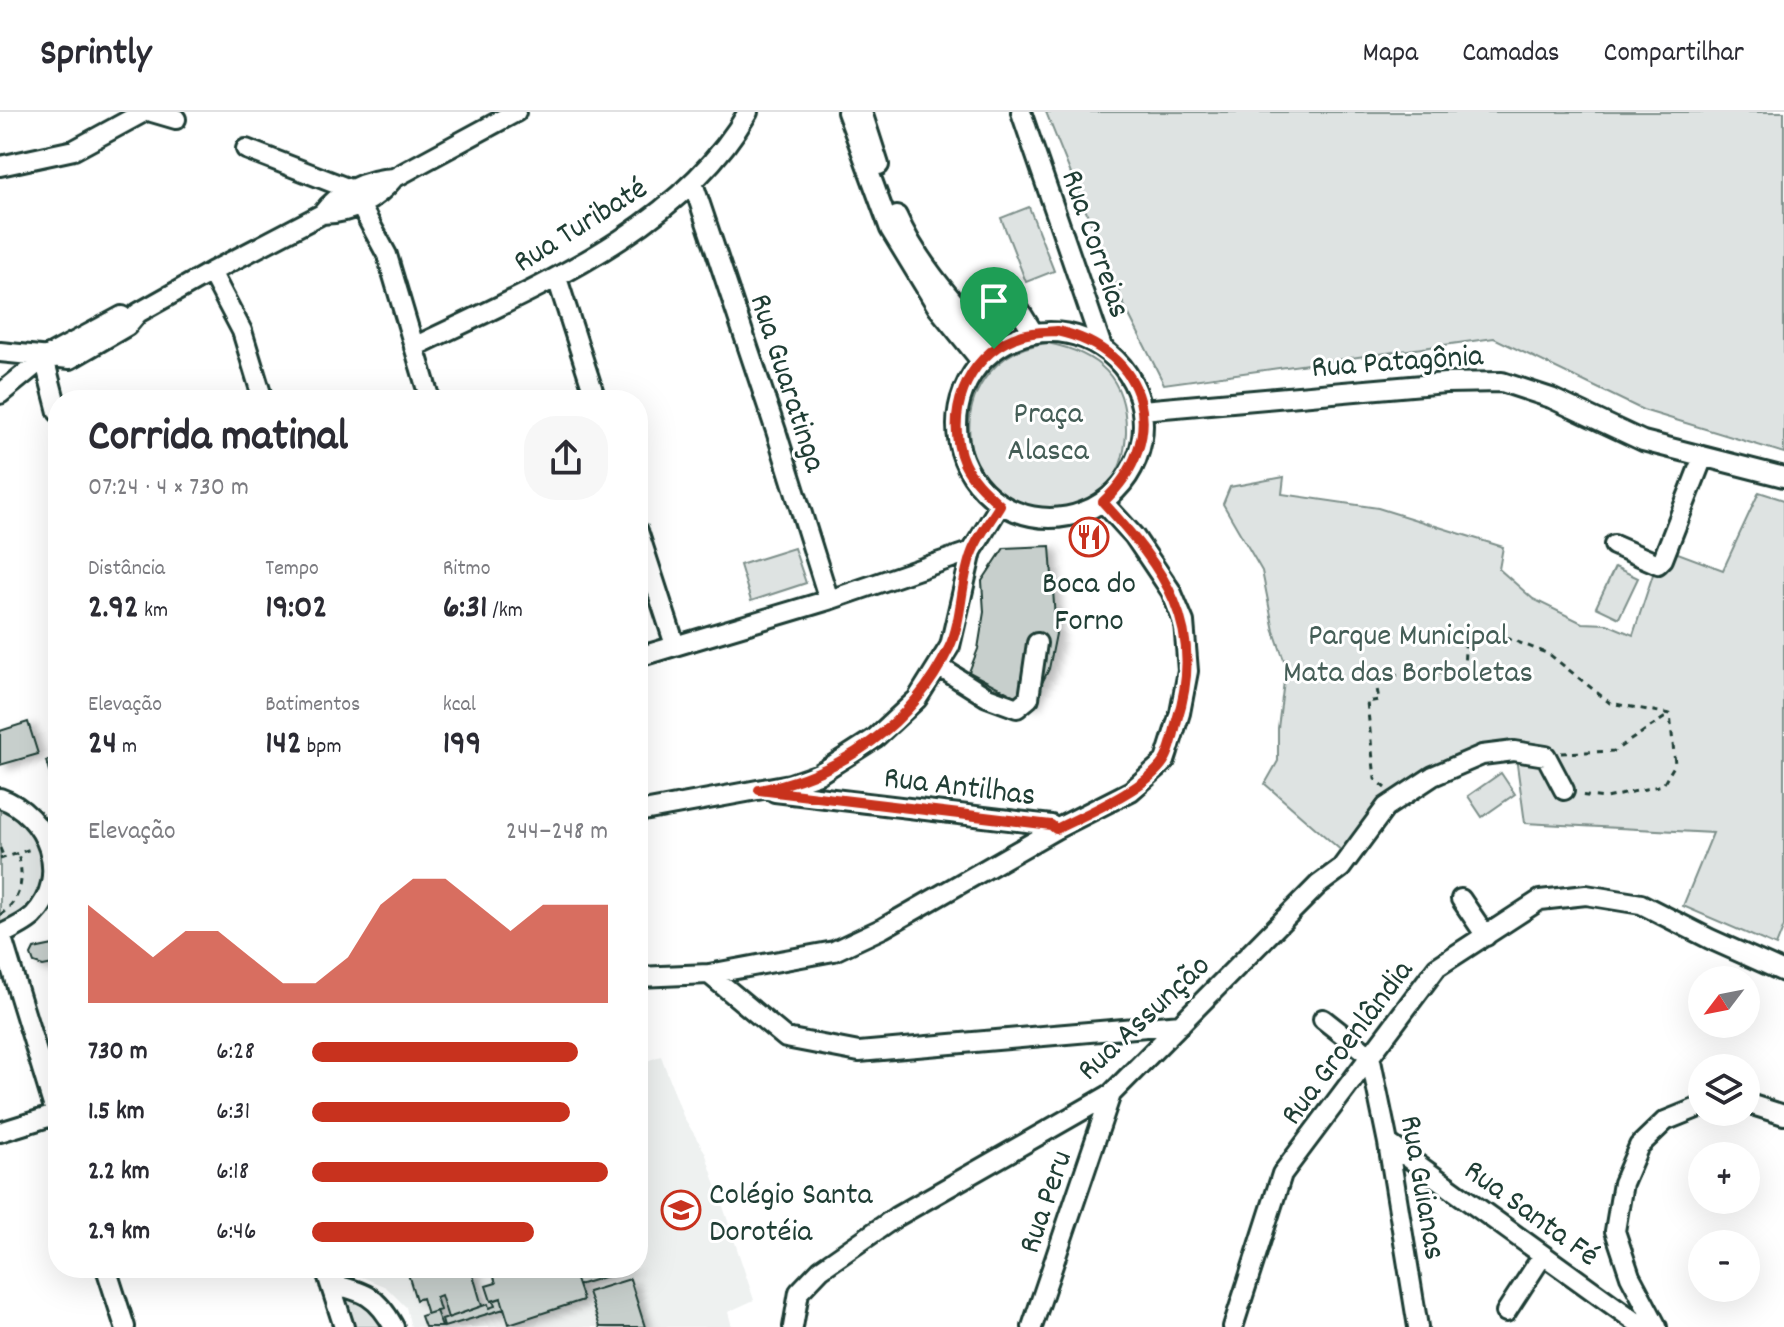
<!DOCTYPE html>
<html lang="pt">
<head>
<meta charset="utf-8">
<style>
	:root { --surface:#fff; --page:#f7f7f7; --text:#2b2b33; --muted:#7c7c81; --line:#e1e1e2; --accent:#c8321e }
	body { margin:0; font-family:Dekko,sans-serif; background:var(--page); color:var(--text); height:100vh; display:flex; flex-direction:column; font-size:30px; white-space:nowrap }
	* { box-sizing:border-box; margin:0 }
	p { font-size:26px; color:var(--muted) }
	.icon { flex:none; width:44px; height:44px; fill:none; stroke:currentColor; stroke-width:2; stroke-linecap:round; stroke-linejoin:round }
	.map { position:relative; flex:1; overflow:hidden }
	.panel { position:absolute; left:48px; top:278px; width:600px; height:888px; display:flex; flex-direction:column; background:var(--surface); border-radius:32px; box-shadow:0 8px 32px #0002 }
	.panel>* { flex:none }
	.needle { width:52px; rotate:238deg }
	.tools { position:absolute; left:1688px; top:854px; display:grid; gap:16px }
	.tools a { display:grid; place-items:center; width:72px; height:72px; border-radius:50%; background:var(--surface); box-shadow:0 8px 32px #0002; font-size:40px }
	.pin { position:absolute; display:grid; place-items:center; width:68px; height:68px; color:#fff; margin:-82px -34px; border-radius:50% 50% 50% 0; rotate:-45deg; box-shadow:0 0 8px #0007 }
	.pin .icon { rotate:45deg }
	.round { display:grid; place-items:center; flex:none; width:84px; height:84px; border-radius:32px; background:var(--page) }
	.head { display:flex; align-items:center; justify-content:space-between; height:136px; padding:0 40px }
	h1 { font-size:44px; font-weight:800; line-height:60px }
	.figures { display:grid; grid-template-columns:repeat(3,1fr); gap:12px; height:136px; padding:8px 40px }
	.figures div { display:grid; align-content:center }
	.figures b { font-size:34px; font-weight:800 }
	.figures small { font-size:22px; font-weight:400 }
	.figures p { font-size:22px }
	.chart { height:224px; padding:16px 40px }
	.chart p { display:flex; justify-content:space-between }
	.chart svg { width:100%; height:144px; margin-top:8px; fill:var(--accent); opacity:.7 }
	ul { padding:0 40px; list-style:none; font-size:26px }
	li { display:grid; grid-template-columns:128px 96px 1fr; align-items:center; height:60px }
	li i { height:20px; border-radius:10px; background:var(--accent) }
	header { display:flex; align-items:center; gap:48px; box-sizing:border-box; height:112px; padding:0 40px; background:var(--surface); border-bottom:2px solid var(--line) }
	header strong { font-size:38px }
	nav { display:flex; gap:44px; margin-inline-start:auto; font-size:28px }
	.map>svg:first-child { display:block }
	.built { fill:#eef1f0 }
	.green { fill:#dee3e2; stroke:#7e908b; stroke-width:2 }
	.building { fill:#c7cfcc; stroke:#1f3d34; stroke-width:2; filter:url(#shadow) }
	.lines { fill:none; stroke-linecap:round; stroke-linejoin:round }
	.minor-casing { stroke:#1f3d34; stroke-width:24 }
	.path { stroke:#1f3d34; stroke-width:3; stroke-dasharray:6 6; stroke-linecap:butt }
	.minor { stroke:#fff; stroke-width:18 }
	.route-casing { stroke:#fff; stroke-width:16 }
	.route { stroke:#c8321e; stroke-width:10 }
	.labels { text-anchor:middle; stroke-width:6; stroke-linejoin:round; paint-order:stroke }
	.street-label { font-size:32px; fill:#1f3d34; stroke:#fff }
	.park-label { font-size:32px; fill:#455e57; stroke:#fff }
	.poi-label { font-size:32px; fill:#1f3d34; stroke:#fff }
</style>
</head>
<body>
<header>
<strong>Sprintly</strong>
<nav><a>Mapa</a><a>Camadas</a><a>Compartilhar</a></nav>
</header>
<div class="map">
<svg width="1784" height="1215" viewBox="0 0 1784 1215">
	<defs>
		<filter id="shadow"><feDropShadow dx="7" dy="4" stdDeviation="4" flood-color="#0004"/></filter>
	</defs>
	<rect width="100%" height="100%" fill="#fff"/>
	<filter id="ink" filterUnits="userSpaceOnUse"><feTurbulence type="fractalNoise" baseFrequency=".0125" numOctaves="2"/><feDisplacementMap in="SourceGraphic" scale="16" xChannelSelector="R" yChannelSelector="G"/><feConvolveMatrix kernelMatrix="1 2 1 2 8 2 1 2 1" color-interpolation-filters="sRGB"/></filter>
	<g filter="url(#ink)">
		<path class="built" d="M661,944l22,60 22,36 49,148 -26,12 4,15h-321l-5,-20 -20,-20 -45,-19h297v-204z"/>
		<path class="green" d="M1046,0h738v341l-141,-43 -149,-72 -330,46 -41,-81z
			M1029,95l25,64 -28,11 -25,-64z
			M1047,231c52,10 80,35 79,90 -1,17 -4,37 -17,50 -15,16 -38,26 -60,26 -107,-5 -105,-154 -2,-166z
			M1284,365l-2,17 96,14 125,39 -4,22 34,30 49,24 25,1 26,11 29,-88 61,23 36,-78 25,8v426l-8,20 -93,-40 30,-73 -188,-10 -9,-66c-71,2 -120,53 -172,96l-79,-69 13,-23v-33l8,-62 -12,-35 -12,-60 -39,-67 7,-17z
			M794,436l12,35 -55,18 -11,-36z
			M1615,455l23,11 -19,40 -23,-11z
			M1501,661l14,21 -33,23 -14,-21z
			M0,694c55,27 58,95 0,120z
			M341,1180l22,7 24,28h-35z"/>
		<path class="building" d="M1050,434l6,88 -7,35 -18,36 -62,-33 9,-23 6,-37 -2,-31 22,-33z
			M28,610l10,32 -38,11v-34z
			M58,645v43l-12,-39z
			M58,832v19l-15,3 -9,-3 -3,-8 3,-6z
			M427,1156h44l11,38 -34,12 -7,-23 -5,2 4,13 -13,4 -5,-16 -6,2 -8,-26z
			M511,1156h61l11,32 -74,24 -8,-26 -10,3 -5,-15 10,-3 -3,-9z
			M572,1156h61l-55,17z
			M630,1167l15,48h-45l-12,-35z
			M501,1186l3,11 -60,18 -2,-7 46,-16 1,4 6,-2 -2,-5z
			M436,1199l6,16h-17l-4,-11z"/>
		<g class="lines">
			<g class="minor-casing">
				<path id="minor" d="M152,0l24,7
					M847,0l43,117 48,79 43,53
					M862,0l17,53
					M1021,0l81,235
					M246,37l106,41 35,65 43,145
					M0,54l74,-16 70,-38
					M693,71l83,248 53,169
					M322,102c16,-22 45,-35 72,-36
					M897,104c22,50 62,92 97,133
					M211,160l31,59 21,69
					M557,166l39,122
					M1002,170l31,50
					M957 313a93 93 0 1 1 186 0a93 93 0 1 1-186 0Z
					M414,235c117,-57 266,-116 334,-235
					M0,240l70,7 57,-33 11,-13 73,-41 111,-58c29,0 54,-14 72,-36l122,-66
					M44,246l14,54
					M0,282l44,-36 78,-42
					M1142,298l303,-27 57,-1 49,16 92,43 141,36
					M638,419l37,114
					M1614,433l44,19 5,-5 40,-102
					M638,545l191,-57 143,-49
					M938,554l49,31 30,11 12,-10 8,-55
					M775,680l276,33 5,4
					M0,686c47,16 72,79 33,118 -9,8 -22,14 -33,19
					M638,700l152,-28 29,-10 56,-36 42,-39 33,-53 22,-95 28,-46
					M1461,787l25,37
					M1,823l57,186
					M709,862l77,64 73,14 322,-28
					M638,865l71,-3 125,-23 49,-23 173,-99 75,-38 34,-30 15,-48 8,-42 -4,-49 -13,-31 -37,-55 -31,-34
					M1323,907l47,37
					M1370,944l18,87 30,184
					M1746,991l38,12
					M0,1020l58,-18
					M1388,1031l255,184
					M106,1156l19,59
					M325,1156l19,59
					M330,1172c34,7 47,12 64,43
					M1506,1200l37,-57
					M793,1215l6,-35 22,-23 75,-52 215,-123 207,-209 23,-17 45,-61 47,-31 49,-21 32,-4 32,5 18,34
					M1032,1215l79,-233
					M1233,1215l49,-153 155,-207 103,-67 46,-5 55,9 69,35 74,33
					M1657,1215l-27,-51 -15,-45 8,-48 16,-37 26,-25 37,-15"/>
			</g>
			<path class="path" d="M1561,641l53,-2 56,-37
				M1386,676l-11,-9 -8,-77 12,-2 -4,-23 89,-6 2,-43 33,7 50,19 61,49 60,11 5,50 -12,21 -57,13 -28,-3
				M0,736l4,10
				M0,747l31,-10
				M0,803c23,-17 24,-37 18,-61"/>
			<use href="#minor" class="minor"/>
		</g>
	</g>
	<g class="lines" filter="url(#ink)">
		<g class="route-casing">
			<path id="route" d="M1057,219c92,20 114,108 46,171 61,67 104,124 74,218 -3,12 -6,31 -13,41 -18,28 -78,53 -108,68l-5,-4 -292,-35c81,-15 154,-66 190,-142 14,-29 11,-66 23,-96 6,-16 19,-32 28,-47 -14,-13 -28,-25 -36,-42 -20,-47 2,-106 50,-125 14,-6 28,-6 43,-7z"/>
		</g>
		<use href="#route" class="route"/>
	</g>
	<defs>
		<g id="restaurant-ring" transform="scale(2)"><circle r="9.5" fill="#fff" stroke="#c8321e" stroke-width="1.5"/><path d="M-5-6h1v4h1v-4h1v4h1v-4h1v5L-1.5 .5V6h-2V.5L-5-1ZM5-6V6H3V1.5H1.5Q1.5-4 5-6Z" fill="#c8321e"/></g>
		<g id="school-ring" transform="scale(2)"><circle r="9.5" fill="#fff" stroke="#c8321e" stroke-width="1.5"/><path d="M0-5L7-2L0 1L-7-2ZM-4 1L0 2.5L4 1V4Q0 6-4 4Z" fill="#c8321e"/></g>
	</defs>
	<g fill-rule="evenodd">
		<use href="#restaurant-ring" x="1089" y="425"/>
		<use href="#school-ring" x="681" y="1098"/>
	</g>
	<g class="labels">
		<g class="street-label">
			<text transform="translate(579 111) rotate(-32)" y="11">Rua Turibaté</text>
			<text transform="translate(1098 131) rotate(71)" y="11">Rua Correias</text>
			<text transform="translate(1397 247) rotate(-4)" y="11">Rua Patagônia</text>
			<text transform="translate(790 270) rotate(72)" y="11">Rua Guaratinga</text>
			<text transform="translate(960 672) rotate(7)" y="11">Rua Antilhas</text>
			<text transform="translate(1142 904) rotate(-43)" y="11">Rua Assunção</text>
			<text transform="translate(1345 929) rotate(-53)" y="11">Rua Groenlândia</text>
			<text transform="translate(1425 1075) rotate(80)" y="11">Rua Guianas</text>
			<text transform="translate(1043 1089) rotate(-71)" y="11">Rua Peru</text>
			<text transform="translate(1533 1099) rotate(36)" y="11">Rua Santa Fé</text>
		</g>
		<g class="park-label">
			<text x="1048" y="310">Praça<tspan x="1048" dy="37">Alasca</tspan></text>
			<text x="1408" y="532">Parque Municipal<tspan x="1408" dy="37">Mata das Borboletas</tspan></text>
		</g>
		<g class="poi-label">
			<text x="1089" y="480">Boca do<tspan x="1089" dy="37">Forno</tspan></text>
			<text x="709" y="1091" text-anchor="start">Colégio Santa<tspan x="709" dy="37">Dorotéia</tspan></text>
		</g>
	</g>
</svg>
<div class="tools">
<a><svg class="needle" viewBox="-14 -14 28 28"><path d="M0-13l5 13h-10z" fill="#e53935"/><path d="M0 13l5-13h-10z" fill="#7c7c81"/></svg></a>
<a><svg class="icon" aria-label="layers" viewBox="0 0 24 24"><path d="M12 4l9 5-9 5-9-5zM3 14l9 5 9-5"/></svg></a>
<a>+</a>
<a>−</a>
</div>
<div class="pin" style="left:994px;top:237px;background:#1e9e55"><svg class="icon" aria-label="arrive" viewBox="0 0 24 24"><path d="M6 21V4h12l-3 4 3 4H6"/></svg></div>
<section class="panel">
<div class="head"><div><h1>Corrida matinal</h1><p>07:24 · 4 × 730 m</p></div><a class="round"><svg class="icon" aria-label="share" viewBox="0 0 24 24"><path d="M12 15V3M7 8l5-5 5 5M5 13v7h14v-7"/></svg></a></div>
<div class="figures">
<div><p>Distância</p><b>2.92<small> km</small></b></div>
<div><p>Tempo</p><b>19:02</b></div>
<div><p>Ritmo</p><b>6:31<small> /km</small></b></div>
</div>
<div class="figures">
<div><p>Elevação</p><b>24<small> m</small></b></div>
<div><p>Batimentos</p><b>142<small> bpm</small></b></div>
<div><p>kcal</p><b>199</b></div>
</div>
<div class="chart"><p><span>Elevação</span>244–248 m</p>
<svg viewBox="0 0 160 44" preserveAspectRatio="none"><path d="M0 44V14L10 22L20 30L30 22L40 22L50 30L60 38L70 38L80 30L90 14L100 6L110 6L120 14L130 22L140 14L150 14L160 14V44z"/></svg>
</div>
<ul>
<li><b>730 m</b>6:28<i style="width:90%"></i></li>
<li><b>1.5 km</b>6:31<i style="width:87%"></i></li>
<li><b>2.2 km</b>6:18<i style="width:100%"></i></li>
<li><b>2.9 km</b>6:46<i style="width:75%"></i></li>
</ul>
</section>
</div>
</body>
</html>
